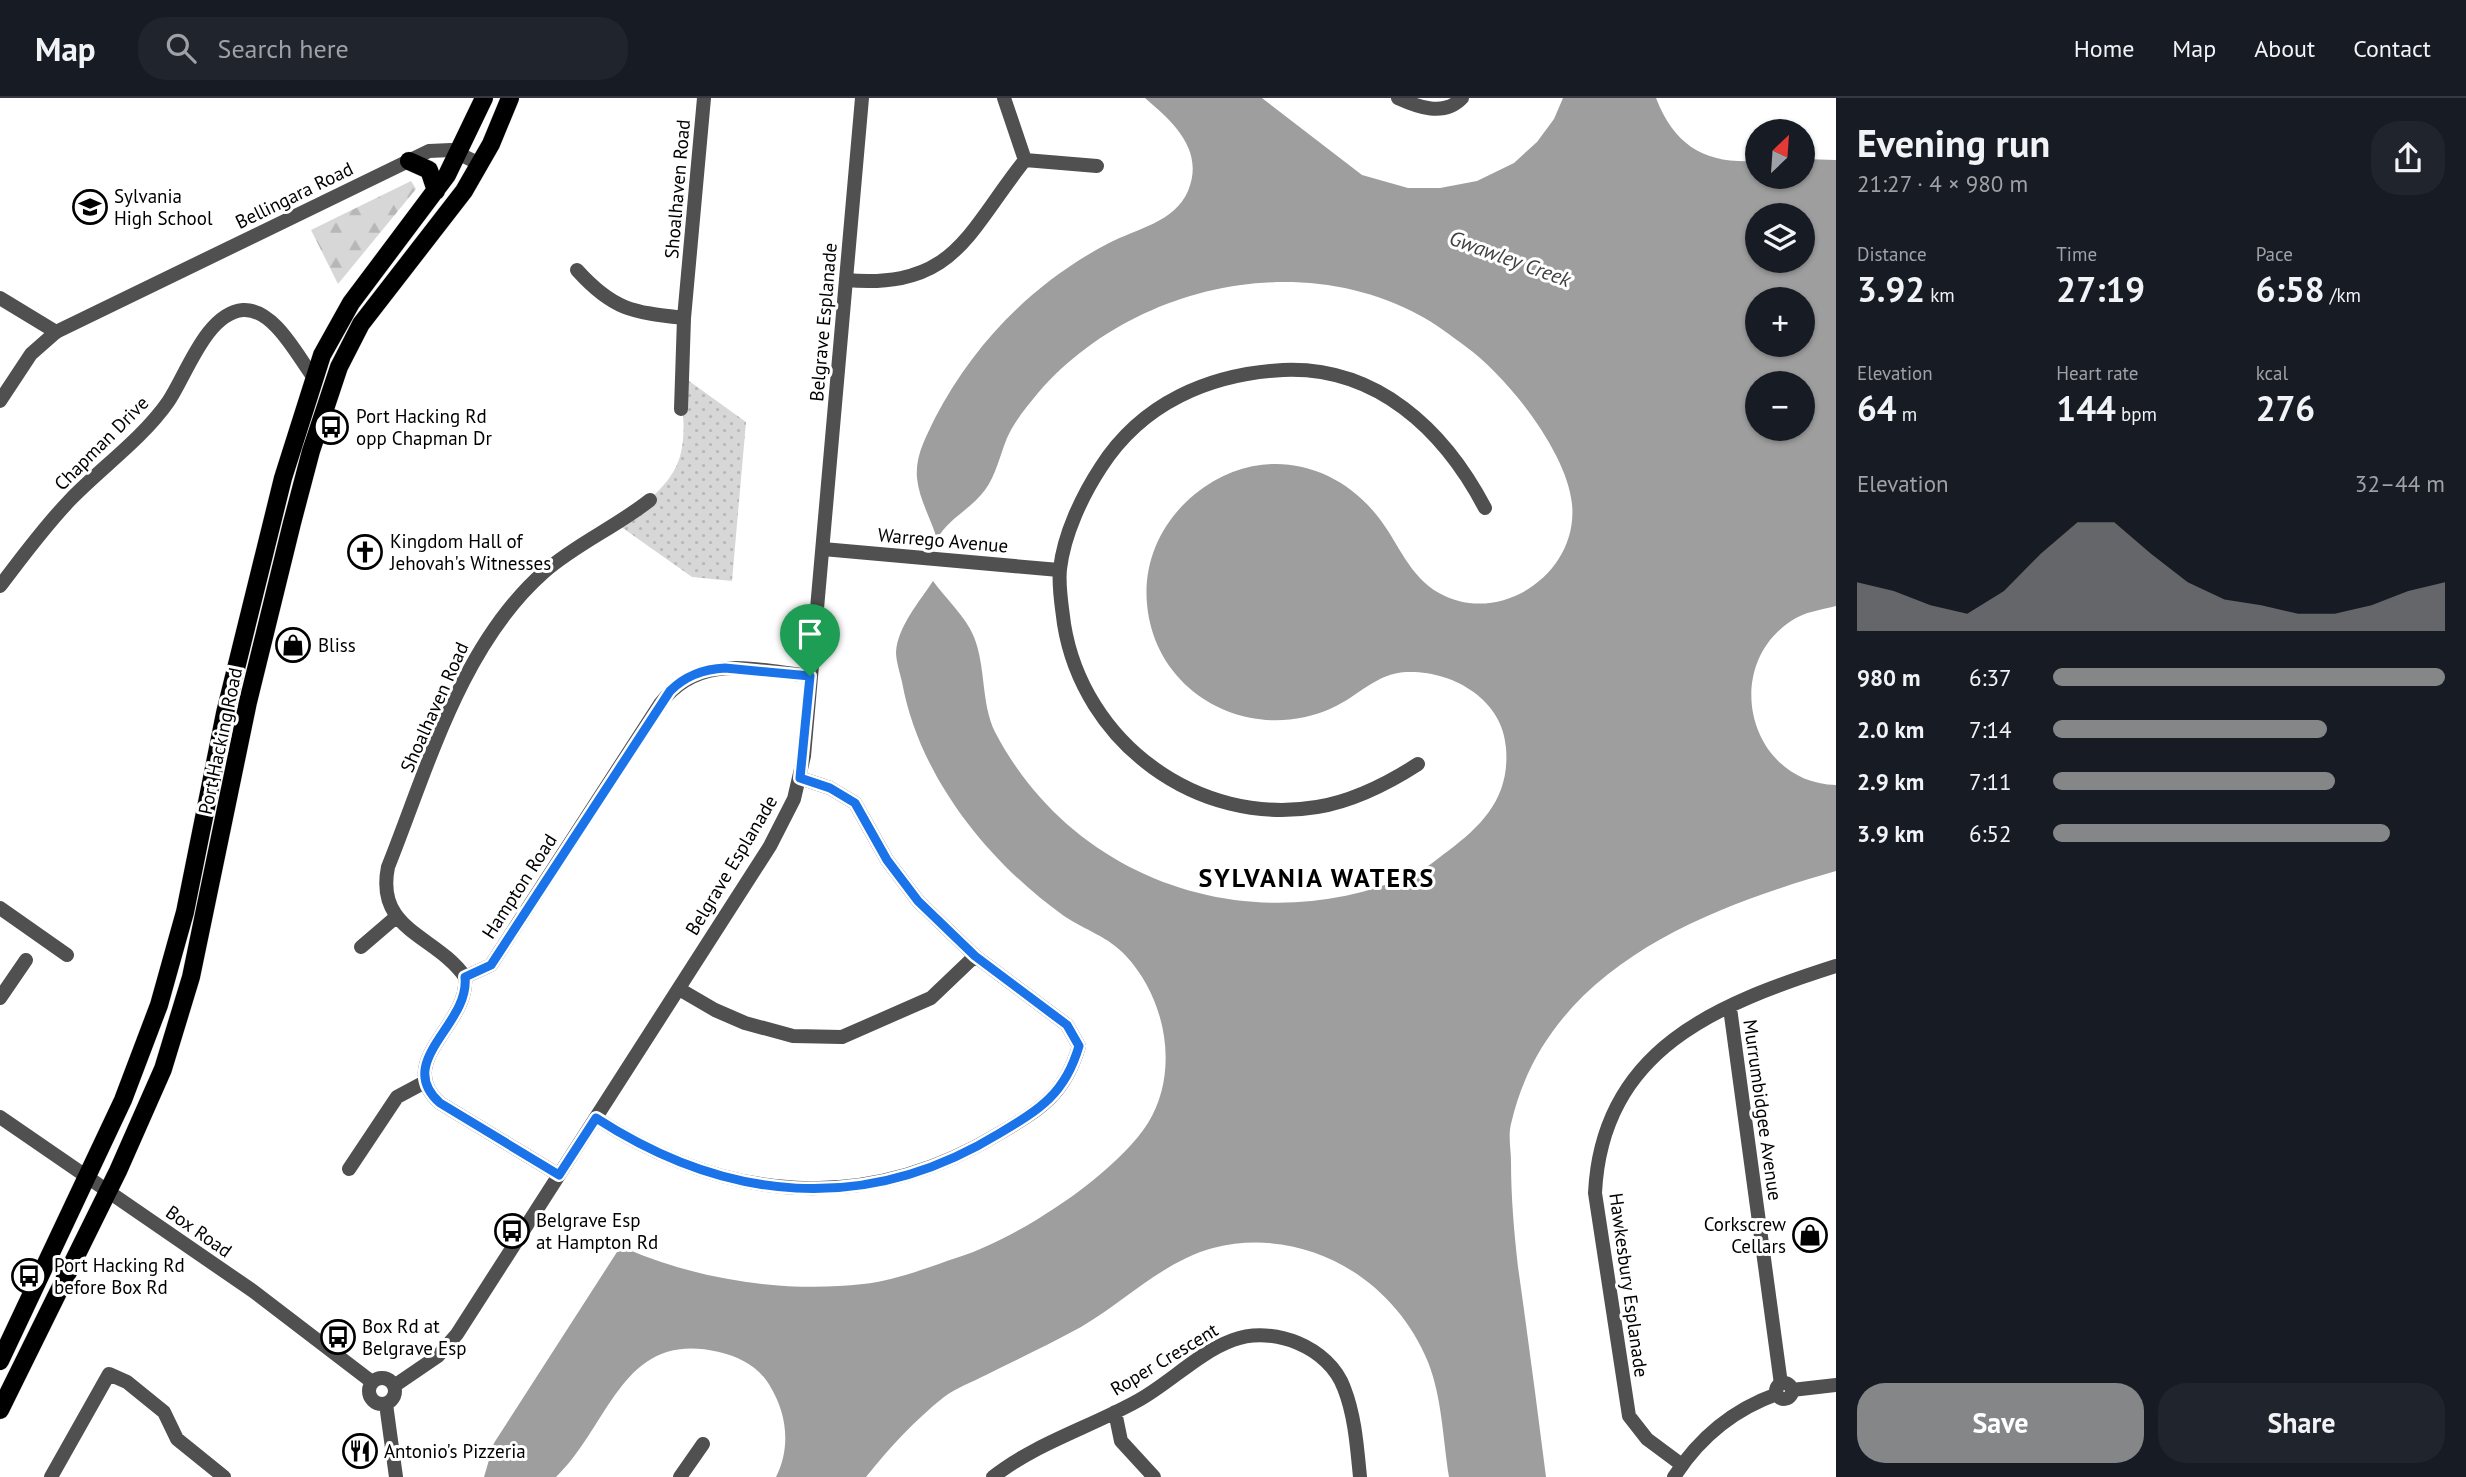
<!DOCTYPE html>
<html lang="en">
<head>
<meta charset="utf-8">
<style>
	:root { --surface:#171b24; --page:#20242c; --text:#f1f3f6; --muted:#9ea1a6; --line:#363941; --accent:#858687 }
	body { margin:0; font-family:"PT Sans",sans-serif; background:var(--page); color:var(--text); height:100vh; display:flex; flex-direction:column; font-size:26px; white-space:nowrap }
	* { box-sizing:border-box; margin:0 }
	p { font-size:23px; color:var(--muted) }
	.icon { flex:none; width:38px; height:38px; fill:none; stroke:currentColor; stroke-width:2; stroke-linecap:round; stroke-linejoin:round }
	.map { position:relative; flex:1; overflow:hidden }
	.sheet { display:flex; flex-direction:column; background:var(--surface); width:630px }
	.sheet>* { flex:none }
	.needle { width:46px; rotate:25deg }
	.tools { position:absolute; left:1745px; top:21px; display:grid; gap:14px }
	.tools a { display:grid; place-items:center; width:70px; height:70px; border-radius:50%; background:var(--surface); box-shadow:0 2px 5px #0004; font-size:35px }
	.pin { position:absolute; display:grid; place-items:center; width:60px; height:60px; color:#fff; margin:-72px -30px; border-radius:50% 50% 50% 0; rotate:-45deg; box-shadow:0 0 7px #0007 }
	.pin .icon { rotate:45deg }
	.round { display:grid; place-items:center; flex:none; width:74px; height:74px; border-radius:28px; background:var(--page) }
	.headline { display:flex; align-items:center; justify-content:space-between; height:119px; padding:0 21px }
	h1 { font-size:38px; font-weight:700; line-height:52px }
	.stats { display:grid; grid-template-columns:repeat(3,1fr); gap:10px; height:119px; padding:7px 21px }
	.stats div { display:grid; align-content:center }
	.stats b { font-size:35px; font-weight:700 }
	.stats small { font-size:19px; font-weight:400 }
	.stats p { font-size:19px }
	.chart { height:196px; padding:14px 21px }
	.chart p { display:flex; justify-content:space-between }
	.chart svg { width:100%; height:126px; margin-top:7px; fill:var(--accent); opacity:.7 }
	.button { display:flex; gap:14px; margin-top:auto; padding:14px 21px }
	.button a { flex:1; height:80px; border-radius:28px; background:var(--accent); color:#fff; font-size:28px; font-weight:700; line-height:80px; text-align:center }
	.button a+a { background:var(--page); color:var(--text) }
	ul { padding:0 21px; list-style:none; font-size:23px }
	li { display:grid; grid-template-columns:112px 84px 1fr; align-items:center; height:52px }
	li i { height:18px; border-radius:9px; background:var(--accent) }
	header { display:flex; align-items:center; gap:42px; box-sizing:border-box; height:98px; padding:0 35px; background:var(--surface); border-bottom:2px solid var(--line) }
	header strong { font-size:33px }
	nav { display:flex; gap:38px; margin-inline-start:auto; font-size:24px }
	.search { width:490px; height:63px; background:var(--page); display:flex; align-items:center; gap:18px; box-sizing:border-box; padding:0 24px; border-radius:28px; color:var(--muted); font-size:26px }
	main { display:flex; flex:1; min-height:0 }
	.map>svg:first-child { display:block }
	.forest { fill:url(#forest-firs) }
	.park { fill:url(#park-dots) }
	.water { fill:#9e9e9e; fill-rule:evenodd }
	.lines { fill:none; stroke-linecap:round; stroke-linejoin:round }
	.primary-casing { stroke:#dbdbdb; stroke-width:19 }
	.minor { stroke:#505050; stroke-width:14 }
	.tertiary { stroke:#505050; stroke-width:14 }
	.primary { stroke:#000; stroke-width:18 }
	.route-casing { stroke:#fff; stroke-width:14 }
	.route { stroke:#1a73e8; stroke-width:9 }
	.labels { text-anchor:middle; stroke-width:6; stroke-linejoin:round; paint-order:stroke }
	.street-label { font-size:19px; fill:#000; stroke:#fff }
	.poi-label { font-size:19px; fill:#000; stroke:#fff; text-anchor:start }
	.water-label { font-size:21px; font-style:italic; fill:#3f3f3f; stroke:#fff }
	.district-label { font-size:26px; font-weight:bold; letter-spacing:2px; fill:#000; stroke:#fff }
</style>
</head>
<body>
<header>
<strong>Map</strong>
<div class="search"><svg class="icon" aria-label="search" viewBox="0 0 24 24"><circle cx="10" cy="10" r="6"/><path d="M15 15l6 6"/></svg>Search here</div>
<nav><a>Home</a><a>Map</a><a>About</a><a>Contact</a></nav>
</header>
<main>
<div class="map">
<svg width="1836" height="1379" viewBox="0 0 1836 1379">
	<defs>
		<pattern id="forest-firs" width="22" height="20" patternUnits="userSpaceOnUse" patternTransform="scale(1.75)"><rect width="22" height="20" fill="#d7d7d7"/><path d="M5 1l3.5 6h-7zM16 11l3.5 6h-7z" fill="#b7b7b7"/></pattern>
		<pattern id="park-dots" width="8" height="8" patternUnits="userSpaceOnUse" patternTransform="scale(1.75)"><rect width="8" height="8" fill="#d7d7d7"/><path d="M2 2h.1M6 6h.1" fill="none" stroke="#b7b7b7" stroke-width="1.8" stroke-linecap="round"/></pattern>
	</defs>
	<rect width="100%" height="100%" fill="#fff"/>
	<path class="forest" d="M411,83l5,8 -78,95 -27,-54z"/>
	<path class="park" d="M682,278l64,46 -14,159 -40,-4 -75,-53c27,-20 60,-41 65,-77 4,-22 -1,-48 0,-71z"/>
	<path class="water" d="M1145,0h117l100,77 46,13h32l37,-7 37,-18 23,-21 17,-23 9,-21h93c19,49 50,66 101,63v16h45l1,-18 33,1v446c-16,4 -32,6 -45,15 -71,47 -41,162 45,164v86c-136,39 -290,99 -325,253 -3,12 0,26 0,37 0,36 3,70 7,106 10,70 19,140 28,210h-97c-6,-37 -7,-80 -21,-115 -34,-84 -124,-137 -215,-114 -49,13 -89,54 -132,79 -31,17 -63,32 -95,48 -14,7 -30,13 -42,22 -29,23 -55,51 -78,80h-90c15,-30 11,-63 -6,-91 -11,-19 -30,-29 -51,-34 -97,-23 -108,72 -163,125h-72l10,-34 123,-191 10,-3c72,31 159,44 236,35 31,-3 66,-17 96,-27 59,-19 155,-81 189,-134 32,-52 18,-124 -22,-167 -17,-19 -41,-26 -62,-40 -77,-55 -145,-140 -162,-234 -2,-9 -6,-21 -6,-30 2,-26 24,-51 37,-71 13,18 33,36 41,56 12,30 7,66 21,95 80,153 262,211 418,142 13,-5 24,-15 35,-23 36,-27 62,-55 58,-103 -3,-49 -54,-78 -100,-76 -29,1 -49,25 -74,36 -81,37 -177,-13 -185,-104 -4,-43 15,-83 48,-110 60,-49 138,-36 184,24 20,26 30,58 60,75 60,34 140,-19 133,-89 -5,-52 -65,-128 -107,-158 -15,-11 -30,-23 -46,-31 -125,-67 -290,-27 -381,78 -11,13 -24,29 -31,45 -7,17 -11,37 -22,52 -14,19 -36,28 -48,49 -6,-20 -18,-40 -20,-61 -2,-22 9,-41 18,-60 39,-75 99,-136 174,-175 27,-14 66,-21 79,-52 17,-41 -15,-69 -43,-93zM1802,117v46h-45v-46zM1757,201h45v46h-45zM1757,285h45v46h-45z"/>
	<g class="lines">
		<g class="primary-casing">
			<path id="primary" d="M409,63l20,9 7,21
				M0,1263l123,-261 36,-95 26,-93 40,-199 58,-235 39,-123 29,-52 96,-128 37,-77
				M0,1312l118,-239 45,-102 28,-92 57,-275 44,-179 19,-72 28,-84 22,-43 103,-133 27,-47 19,-46"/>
		</g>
		<path class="minor" d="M1398,0c20,9 46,19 64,0
			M1025,62l72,6
			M577,172c36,40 55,42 107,48
			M846,182c109,9 120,-46 179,-120l-21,-62
			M0,200l56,34
			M681,311l3,-91 20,-220
			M823,451l236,21
			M0,488c23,-30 44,-59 70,-86 32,-33 72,-61 98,-98 18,-26 38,-89 75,-92 31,-2 55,47 71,68
			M1418,666c-31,20 -64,37 -101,43 -120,20 -234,-65 -253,-183 -2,-17 -6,-38 -4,-55 4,-35 22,-73 41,-102 41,-64 108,-93 182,-97 94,-4 161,60 202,138
			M0,810l67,47
			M361,849l35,-30
			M465,879c-29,-42 -90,-46 -77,-110 40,-100 73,-222 156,-295 32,-28 72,-45 106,-72
			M679,891l36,21 30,13 48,13 49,1 89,-39 44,-42
			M0,900l26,-38
			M1730,910l51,376
			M596,1020c129,84 269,97 404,15 41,-24 65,-39 79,-87l-12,-21 -92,-69 -57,-55 -31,-41 -32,-57 -25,-15 -30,-10
			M349,1071l48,-72 28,-15
			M559,1077l-119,-72c-47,-42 30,-78 25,-126l26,-12 169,-261c39,-52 94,-34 150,-28
			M1115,1314l6,29 33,36
			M1682,1367l-35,-26 -18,-23 -34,-223c7,-144 122,-189 241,-227
			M51,1379l58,-103 18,8 37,30 13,27 47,38
			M680,1379l23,-33
			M993,1379c43,-34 98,-50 146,-77 32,-18 59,-47 94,-60 40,-15 96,7 111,48 11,28 13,59 16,89"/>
		<path class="tertiary" d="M0,303l31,-47 25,-22 373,-181 22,-1 29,14
			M0,1019l253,174 119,91
			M369 1293a13 13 0 1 1 26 0a13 13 0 1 1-26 0Z
			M1776 1293a8 8 0 1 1 16 0a8 8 0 1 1-16 0Z
			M394,1288l44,-30 19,-22 313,-488 24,-47 10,-43 58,-658
			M1792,1292l44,-5
			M386,1306l10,73
			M1674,1379c25,-39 58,-67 103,-83"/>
		<use href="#primary" class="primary"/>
	</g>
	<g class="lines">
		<g class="route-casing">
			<path id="route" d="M725,570l85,8 -10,102 30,10 25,15 32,57 31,41 57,55 92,69 12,21c-14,48 -39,63 -79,87 -135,83 -274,69 -404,-15l-37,57 -119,-72c-47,-42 30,-78 25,-126l26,-12 179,-274c15,-15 33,-22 55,-23z"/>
		</g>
		<use href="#route" class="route"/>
	</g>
	<defs>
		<g id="school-ring" transform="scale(1.75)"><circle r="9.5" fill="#fff" stroke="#000" stroke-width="1.5"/><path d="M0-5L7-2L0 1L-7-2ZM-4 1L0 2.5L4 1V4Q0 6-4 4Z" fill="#000"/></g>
		<g id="bus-ring" transform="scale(1.75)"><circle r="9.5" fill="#fff" stroke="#000" stroke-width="1.5"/><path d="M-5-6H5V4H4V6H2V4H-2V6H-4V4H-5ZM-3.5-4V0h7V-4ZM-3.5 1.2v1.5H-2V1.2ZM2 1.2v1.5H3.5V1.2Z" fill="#000"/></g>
		<g id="church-ring" transform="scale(1.75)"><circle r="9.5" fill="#fff" stroke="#000" stroke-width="1.5"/><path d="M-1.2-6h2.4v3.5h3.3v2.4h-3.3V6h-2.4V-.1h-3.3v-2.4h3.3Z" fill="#000"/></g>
		<g id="shop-ring" transform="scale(1.75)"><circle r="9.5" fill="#fff" stroke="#000" stroke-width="1.5"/><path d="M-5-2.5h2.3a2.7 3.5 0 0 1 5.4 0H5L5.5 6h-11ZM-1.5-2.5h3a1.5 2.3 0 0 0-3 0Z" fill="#000"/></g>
		<g id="restaurant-ring" transform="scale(1.75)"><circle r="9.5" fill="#fff" stroke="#000" stroke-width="1.5"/><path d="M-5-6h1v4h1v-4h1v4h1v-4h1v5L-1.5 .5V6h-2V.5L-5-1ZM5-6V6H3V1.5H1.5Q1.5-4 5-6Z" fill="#000"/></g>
	</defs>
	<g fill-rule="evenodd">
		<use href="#school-ring" x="90" y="109"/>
		<use href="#bus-ring" x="331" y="329"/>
		<use href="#church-ring" x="365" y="454"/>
		<use href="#shop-ring" x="293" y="547"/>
		<use href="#bus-ring" x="512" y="1133"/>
		<use href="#shop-ring" x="1810" y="1137"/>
		<use href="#bus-ring" x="29" y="1178"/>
		<use href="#bus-ring" x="338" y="1239"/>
		<use href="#restaurant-ring" x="360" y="1353"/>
	</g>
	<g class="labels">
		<g class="street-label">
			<text transform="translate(677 91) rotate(-85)" y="7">Shoalhaven Road</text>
			<text transform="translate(294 97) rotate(-26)" y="7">Bellingara Road</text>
			<text transform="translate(823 224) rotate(-85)" y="7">Belgrave Esplanade</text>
			<text transform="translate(101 345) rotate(-45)" y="7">Chapman Drive</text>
			<text transform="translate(943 442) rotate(5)" y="7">Warrego Avenue</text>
			<text transform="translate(434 609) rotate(-66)" y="7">Shoalhaven Road</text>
			<text transform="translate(220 643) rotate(-78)" y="7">Port Hacking Road</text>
			<text transform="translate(731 767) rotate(-59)" y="7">Belgrave Esplanade</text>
			<text transform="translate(519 788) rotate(-57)" y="7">Hampton Road</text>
			<text transform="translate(1763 1012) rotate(82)" y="7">Murrumbidgee Avenue</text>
			<text transform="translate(199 1133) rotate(35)" y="7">Box Road</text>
			<text transform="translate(1629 1187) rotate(82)" y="7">Hawkesbury Esplanade</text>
			<text transform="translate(1164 1261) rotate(-31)" y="7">Roper Crescent</text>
		</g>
		<g class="poi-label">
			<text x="114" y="105">Sylvania<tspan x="114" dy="22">High School</tspan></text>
			<text x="356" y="325">Port Hacking Rd<tspan x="356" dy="22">opp Chapman Dr</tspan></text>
			<text x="390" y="450">Kingdom Hall of<tspan x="390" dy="22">Jehovah's Witnesses</tspan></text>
			<text x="318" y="554">Bliss</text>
			<text x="536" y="1129">Belgrave Esp<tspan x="536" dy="22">at Hampton Rd</tspan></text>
			<text x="1786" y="1133" text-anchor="end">Corkscrew<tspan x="1786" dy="22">Cellars</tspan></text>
			<text x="54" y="1174">Port Hacking Rd<tspan x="54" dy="22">before Box Rd</tspan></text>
			<text x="362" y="1235">Box Rd at<tspan x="362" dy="22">Belgrave Esp</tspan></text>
			<text x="384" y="1360">Antonio's Pizzeria</text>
		</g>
		<g class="water-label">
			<text transform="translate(1510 161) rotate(20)" y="7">Gwawley Creek</text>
		</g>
		<g class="district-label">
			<text x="1317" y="789">SYLVANIA WATERS</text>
		</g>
	</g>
</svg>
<div class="tools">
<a><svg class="needle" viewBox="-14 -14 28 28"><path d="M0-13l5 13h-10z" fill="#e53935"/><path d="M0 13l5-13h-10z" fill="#9ea1a6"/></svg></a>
<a><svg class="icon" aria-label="layers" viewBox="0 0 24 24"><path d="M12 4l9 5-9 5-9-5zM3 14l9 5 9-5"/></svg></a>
<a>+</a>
<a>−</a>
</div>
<div class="pin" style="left:810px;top:578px;background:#1e9e55"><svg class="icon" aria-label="arrive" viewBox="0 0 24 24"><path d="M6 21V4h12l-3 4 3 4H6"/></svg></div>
</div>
<section class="sheet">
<div class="headline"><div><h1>Evening run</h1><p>21:27 · 4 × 980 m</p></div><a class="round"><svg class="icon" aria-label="share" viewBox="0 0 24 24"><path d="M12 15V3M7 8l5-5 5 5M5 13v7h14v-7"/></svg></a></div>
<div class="stats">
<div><p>Distance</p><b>3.92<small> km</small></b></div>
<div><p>Time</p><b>27:19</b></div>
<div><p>Pace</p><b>6:58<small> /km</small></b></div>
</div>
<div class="stats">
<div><p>Elevation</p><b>64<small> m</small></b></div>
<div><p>Heart rate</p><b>144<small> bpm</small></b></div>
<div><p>kcal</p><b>276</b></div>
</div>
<div class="chart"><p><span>Elevation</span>32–44 m</p>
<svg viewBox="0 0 160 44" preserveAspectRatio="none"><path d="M0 44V27L10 30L20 35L30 38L40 30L50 17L60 6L70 6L80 17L90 27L100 33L110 35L120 38L130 38L140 35L150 30L160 27V44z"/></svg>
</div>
<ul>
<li><b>980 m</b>6:37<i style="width:100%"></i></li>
<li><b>2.0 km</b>7:14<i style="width:70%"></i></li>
<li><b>2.9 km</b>7:11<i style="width:72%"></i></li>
<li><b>3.9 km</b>6:52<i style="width:86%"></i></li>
</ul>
<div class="button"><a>Save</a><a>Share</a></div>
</section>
</main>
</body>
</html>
